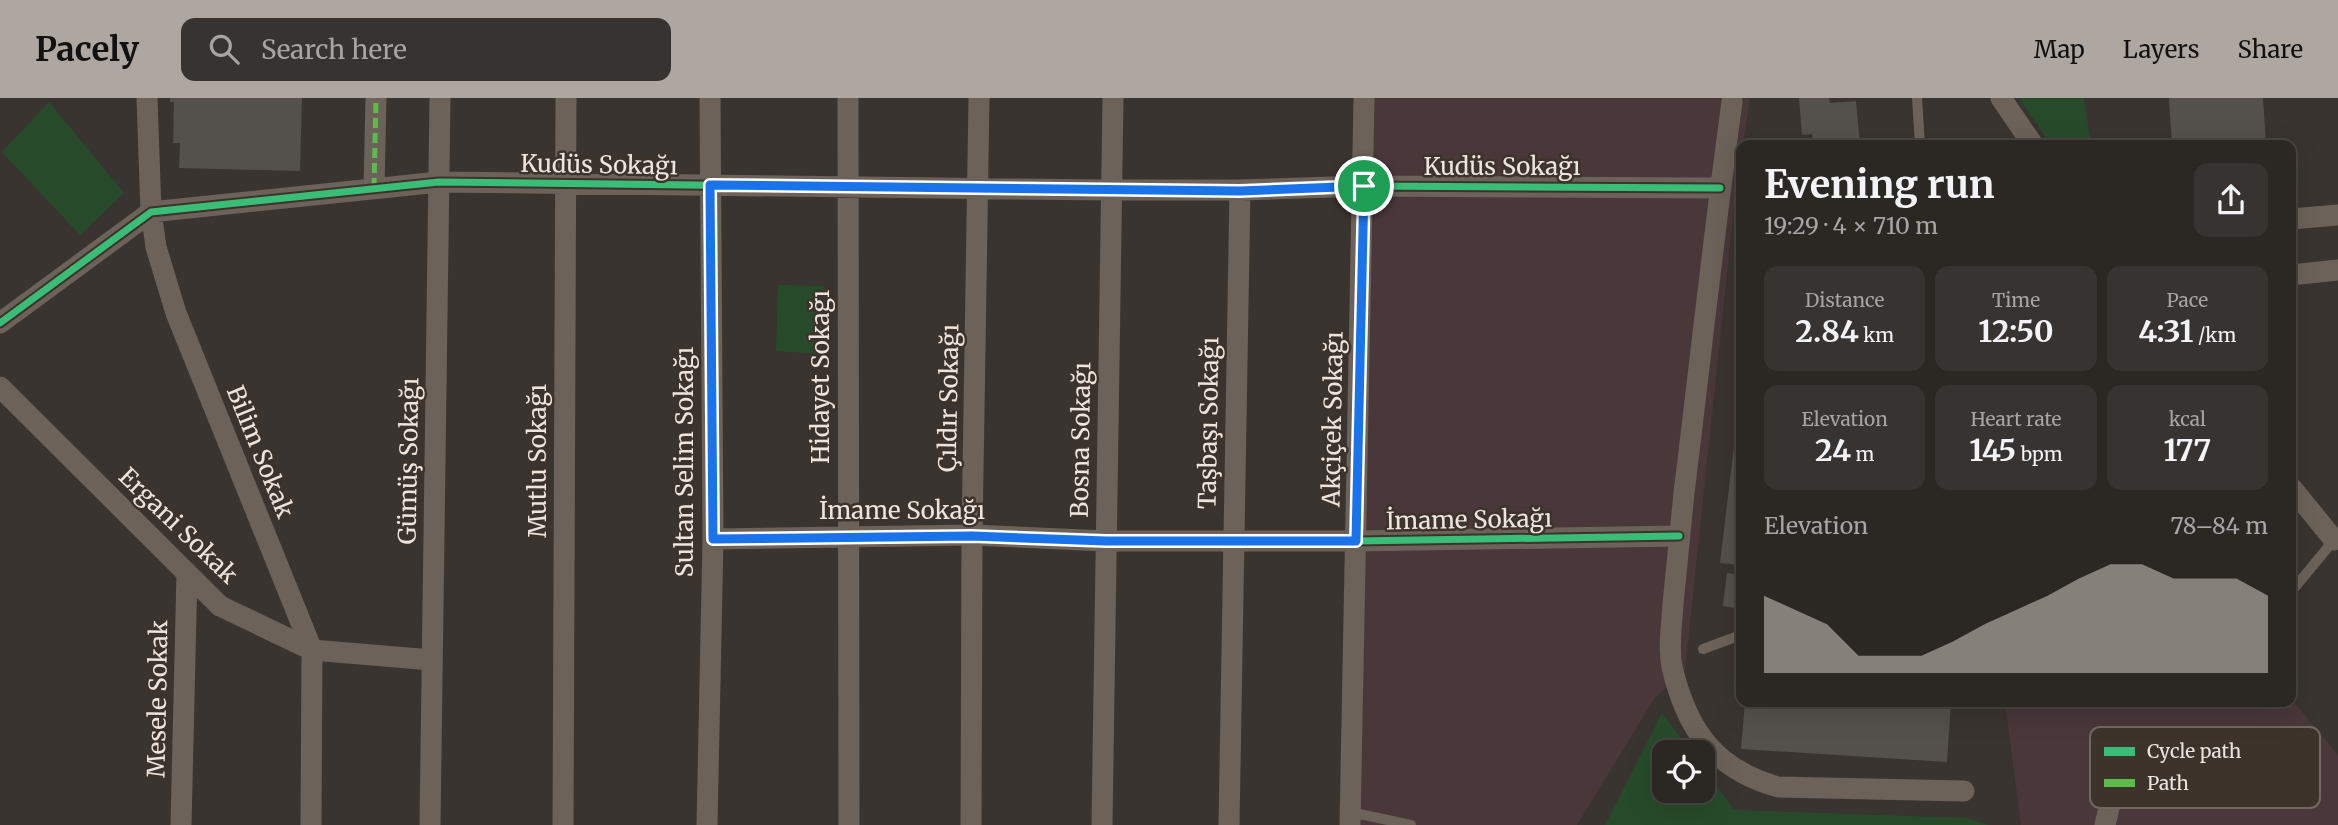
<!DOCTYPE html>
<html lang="en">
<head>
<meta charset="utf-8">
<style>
	:root { --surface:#2b2723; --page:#373330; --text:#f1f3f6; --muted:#a6a5a6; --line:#474441; --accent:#ada6a1 }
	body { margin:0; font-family:Merriweather,serif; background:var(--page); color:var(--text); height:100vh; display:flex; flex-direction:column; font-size:26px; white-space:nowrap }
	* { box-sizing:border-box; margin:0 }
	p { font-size:23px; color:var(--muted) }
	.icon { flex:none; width:38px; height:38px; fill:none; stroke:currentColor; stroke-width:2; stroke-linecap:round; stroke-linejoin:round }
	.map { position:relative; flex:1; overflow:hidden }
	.side { position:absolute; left:1736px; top:42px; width:560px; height:567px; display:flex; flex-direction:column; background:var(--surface); border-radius:14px; box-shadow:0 7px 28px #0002,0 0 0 2px var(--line) }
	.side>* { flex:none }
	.controls { position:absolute; left:1652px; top:642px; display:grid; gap:14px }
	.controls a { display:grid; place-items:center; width:63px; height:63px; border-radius:14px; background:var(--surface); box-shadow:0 7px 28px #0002,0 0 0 2px var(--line); font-size:35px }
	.pin { position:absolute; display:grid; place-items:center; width:60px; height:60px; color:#fff; margin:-30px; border:4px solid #fff; border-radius:50%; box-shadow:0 2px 7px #0007 }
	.round { display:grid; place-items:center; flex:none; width:74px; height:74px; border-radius:14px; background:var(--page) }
	.head { display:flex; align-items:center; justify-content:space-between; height:119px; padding:0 28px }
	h1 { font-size:38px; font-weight:700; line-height:52px }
	.metrics { display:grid; grid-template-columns:repeat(3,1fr); gap:10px; height:119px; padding:7px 28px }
	.metrics div { display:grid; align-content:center; border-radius:14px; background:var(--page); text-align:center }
	.metrics b { font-size:30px; font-weight:700 }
	.metrics small { font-size:19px; font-weight:400 }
	.metrics p { font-size:19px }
	.chart { height:196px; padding:14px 28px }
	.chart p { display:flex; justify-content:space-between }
	.chart svg { width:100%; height:126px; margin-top:7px; fill:var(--accent); opacity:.7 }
	header { display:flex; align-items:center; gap:42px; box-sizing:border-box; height:98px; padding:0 35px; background:var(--accent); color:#111 }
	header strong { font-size:33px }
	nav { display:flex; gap:38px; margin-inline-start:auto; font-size:24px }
	.search { width:490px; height:63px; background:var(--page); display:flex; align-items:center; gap:18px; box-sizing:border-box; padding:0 24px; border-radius:14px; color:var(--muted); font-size:26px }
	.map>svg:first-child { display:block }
	.industrial { fill:#49373a }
	.green { fill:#274b2a }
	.building { fill:#54504c }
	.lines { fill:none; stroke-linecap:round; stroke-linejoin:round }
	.service { stroke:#6c625a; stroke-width:10 }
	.minor { stroke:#6c625a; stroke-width:21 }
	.quiet { stroke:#5cbc4b; stroke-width:5; stroke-dasharray:10 5; stroke-linecap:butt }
	.cycleway-casing { stroke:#3d332b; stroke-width:11 }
	.cycleway { stroke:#3abd76; stroke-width:7 }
	.route-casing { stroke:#fff; stroke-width:14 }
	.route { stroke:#1a73e8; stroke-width:9 }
	.labels { text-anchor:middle; stroke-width:5; stroke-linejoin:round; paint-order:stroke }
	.street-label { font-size:24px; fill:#ebe4df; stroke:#3d332b }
	.key { fill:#3d332b; stroke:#716861; stroke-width:2 }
	.key-label { font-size:19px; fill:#ebe4df }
</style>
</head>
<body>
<header>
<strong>Pacely</strong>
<div class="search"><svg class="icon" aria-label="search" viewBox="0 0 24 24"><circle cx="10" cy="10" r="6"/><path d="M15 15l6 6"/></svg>Search here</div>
<nav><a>Map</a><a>Layers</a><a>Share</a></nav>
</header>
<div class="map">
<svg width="2338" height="727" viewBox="0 0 2338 727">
	<rect width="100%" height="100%" fill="#39342f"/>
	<path class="industrial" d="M1354,0h396l-14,91 -51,481 -31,29 -77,126h-230z
		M2291,601l47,56v70h-317l-16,-123h286z"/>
	<path class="green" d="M2019,0h65l7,47h-40z
		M49,4l75,91 -44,42 -78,-83z
		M778,187l46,1 -3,68 -45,-3z
		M1662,615l30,39h-28v39h39v-24l31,43 233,8 22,7h-384z"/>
	<path class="building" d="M170,0h132l-2,73 -121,-3 1,-25h-7l1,-41h-4z
		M1799,0h30l1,5 26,-2 4,44h-47l-1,-11 -10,1z
		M2169,0h94l3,47h-94z
		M1737,323l4,1v143l-21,-2z
		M1727,475l14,2v34l-18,-3z
		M1745,604h206l-4,60 -206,-13z"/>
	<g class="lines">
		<path class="service" d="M1917,0l3,47
			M2291,494l43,-52
			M1703,551l38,-14
			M1350,714l61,13"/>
		<path class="minor" d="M147,0l4,114 5,35 20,66 136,337 -1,175
			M848,0l1,727
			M2001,0l32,47
			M1732,4c-18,130 -32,261 -48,391 -4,37 -7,74 -11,111 -1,20 -5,43 -1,63 15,64 43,102 106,120l186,4
			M374,90l2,-90
			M2291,121l47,-4
			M2291,177l47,-5
			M0,225l151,-111 288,-30 671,8h130l124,-4 356,2
			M0,289l220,219 92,44 120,10
			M2291,389l43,53
			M713,441l259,-4 134,6h250l323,-5
			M181,727l6,-252
			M430,727l10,-727
			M563,727l3,-727
			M707,727l6,-286 -3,-441
			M971,727l1,-290 7,-437
			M1102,727l11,-727
			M1229,727l11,-635
			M1350,727l14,-727
			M2105,727l4,-17"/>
		<path class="quiet" d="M374,90l2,-90"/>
		<g class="cycleway-casing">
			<path id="cycleway" d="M0,225l151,-111 288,-30 671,8h130l124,-4 356,2
				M713,441l259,-4 134,6h250l323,-5"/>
		</g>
		<use href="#cycleway" class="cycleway"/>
	</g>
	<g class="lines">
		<g class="route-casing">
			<path id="route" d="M710,87l530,6 124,-5 -8,355h-250l-134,-5 -259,3z"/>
		</g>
		<use href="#route" class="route"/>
	</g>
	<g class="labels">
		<g class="street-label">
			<text transform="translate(599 67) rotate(1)" y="8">Kudüs Sokağı</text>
			<text x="1502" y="77">Kudüs Sokağı</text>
			<text transform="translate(821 279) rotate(-90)" y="8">Hidayet Sokağı</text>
			<text transform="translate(949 300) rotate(-89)" y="8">Çıldır Sokağı</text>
			<text transform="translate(1333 321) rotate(-89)" y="8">Akçiçek Sokağı</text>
			<text transform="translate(1209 325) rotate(-89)" y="8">Taşbaşı Sokağı</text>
			<text transform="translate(1081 342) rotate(-89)" y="8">Bosna Sokağı</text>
			<text transform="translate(260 354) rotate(68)" y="8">Bilim Sokak</text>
			<text transform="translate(409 363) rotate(-89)" y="8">Gümüş Sokağı</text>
			<text transform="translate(538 363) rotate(-90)" y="8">Mutlu Sokağı</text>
			<text transform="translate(685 364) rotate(-90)" y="8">Sultan Selim Sokağı</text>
			<text x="902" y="421">İmame Sokağı</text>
			<text transform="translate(1469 422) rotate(-1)" y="8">İmame Sokağı</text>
			<text transform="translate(178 428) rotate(44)" y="8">Ergani Sokak</text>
			<text transform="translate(158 601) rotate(-89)" y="8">Mesele Sokak</text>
		</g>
	</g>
	<rect x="2090" y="629" width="230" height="81" rx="10" class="key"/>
	<rect x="2104" y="649" width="31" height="9" fill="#3abd76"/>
	<rect x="2104" y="681" width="31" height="8" fill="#5cbc4b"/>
	<g class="key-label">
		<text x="2147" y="660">Cycle path</text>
		<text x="2147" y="692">Path</text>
	</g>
</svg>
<div class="controls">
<a><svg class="icon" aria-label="locate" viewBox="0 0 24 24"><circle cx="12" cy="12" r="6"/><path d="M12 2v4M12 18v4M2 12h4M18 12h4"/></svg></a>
</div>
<div class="pin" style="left:1364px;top:88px;background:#1e9e55"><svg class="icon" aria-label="arrive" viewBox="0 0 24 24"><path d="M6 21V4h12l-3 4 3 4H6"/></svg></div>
<section class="side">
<div class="head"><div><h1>Evening run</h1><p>19:29 · 4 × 710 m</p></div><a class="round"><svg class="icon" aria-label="share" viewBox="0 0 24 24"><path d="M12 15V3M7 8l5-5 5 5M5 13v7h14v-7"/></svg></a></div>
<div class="metrics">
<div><p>Distance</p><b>2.84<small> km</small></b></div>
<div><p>Time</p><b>12:50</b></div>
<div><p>Pace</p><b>4:31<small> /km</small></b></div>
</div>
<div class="metrics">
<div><p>Elevation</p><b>24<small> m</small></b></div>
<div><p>Heart rate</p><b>145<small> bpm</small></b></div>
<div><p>kcal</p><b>177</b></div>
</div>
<div class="chart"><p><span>Elevation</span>78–84 m</p>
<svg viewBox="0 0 160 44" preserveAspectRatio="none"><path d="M0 44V17L10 22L20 27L30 38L40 38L50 38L60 33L70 27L80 22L90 17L100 11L110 6L120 6L130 11L140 11L150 11L160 17V44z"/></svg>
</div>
</section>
</div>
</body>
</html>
